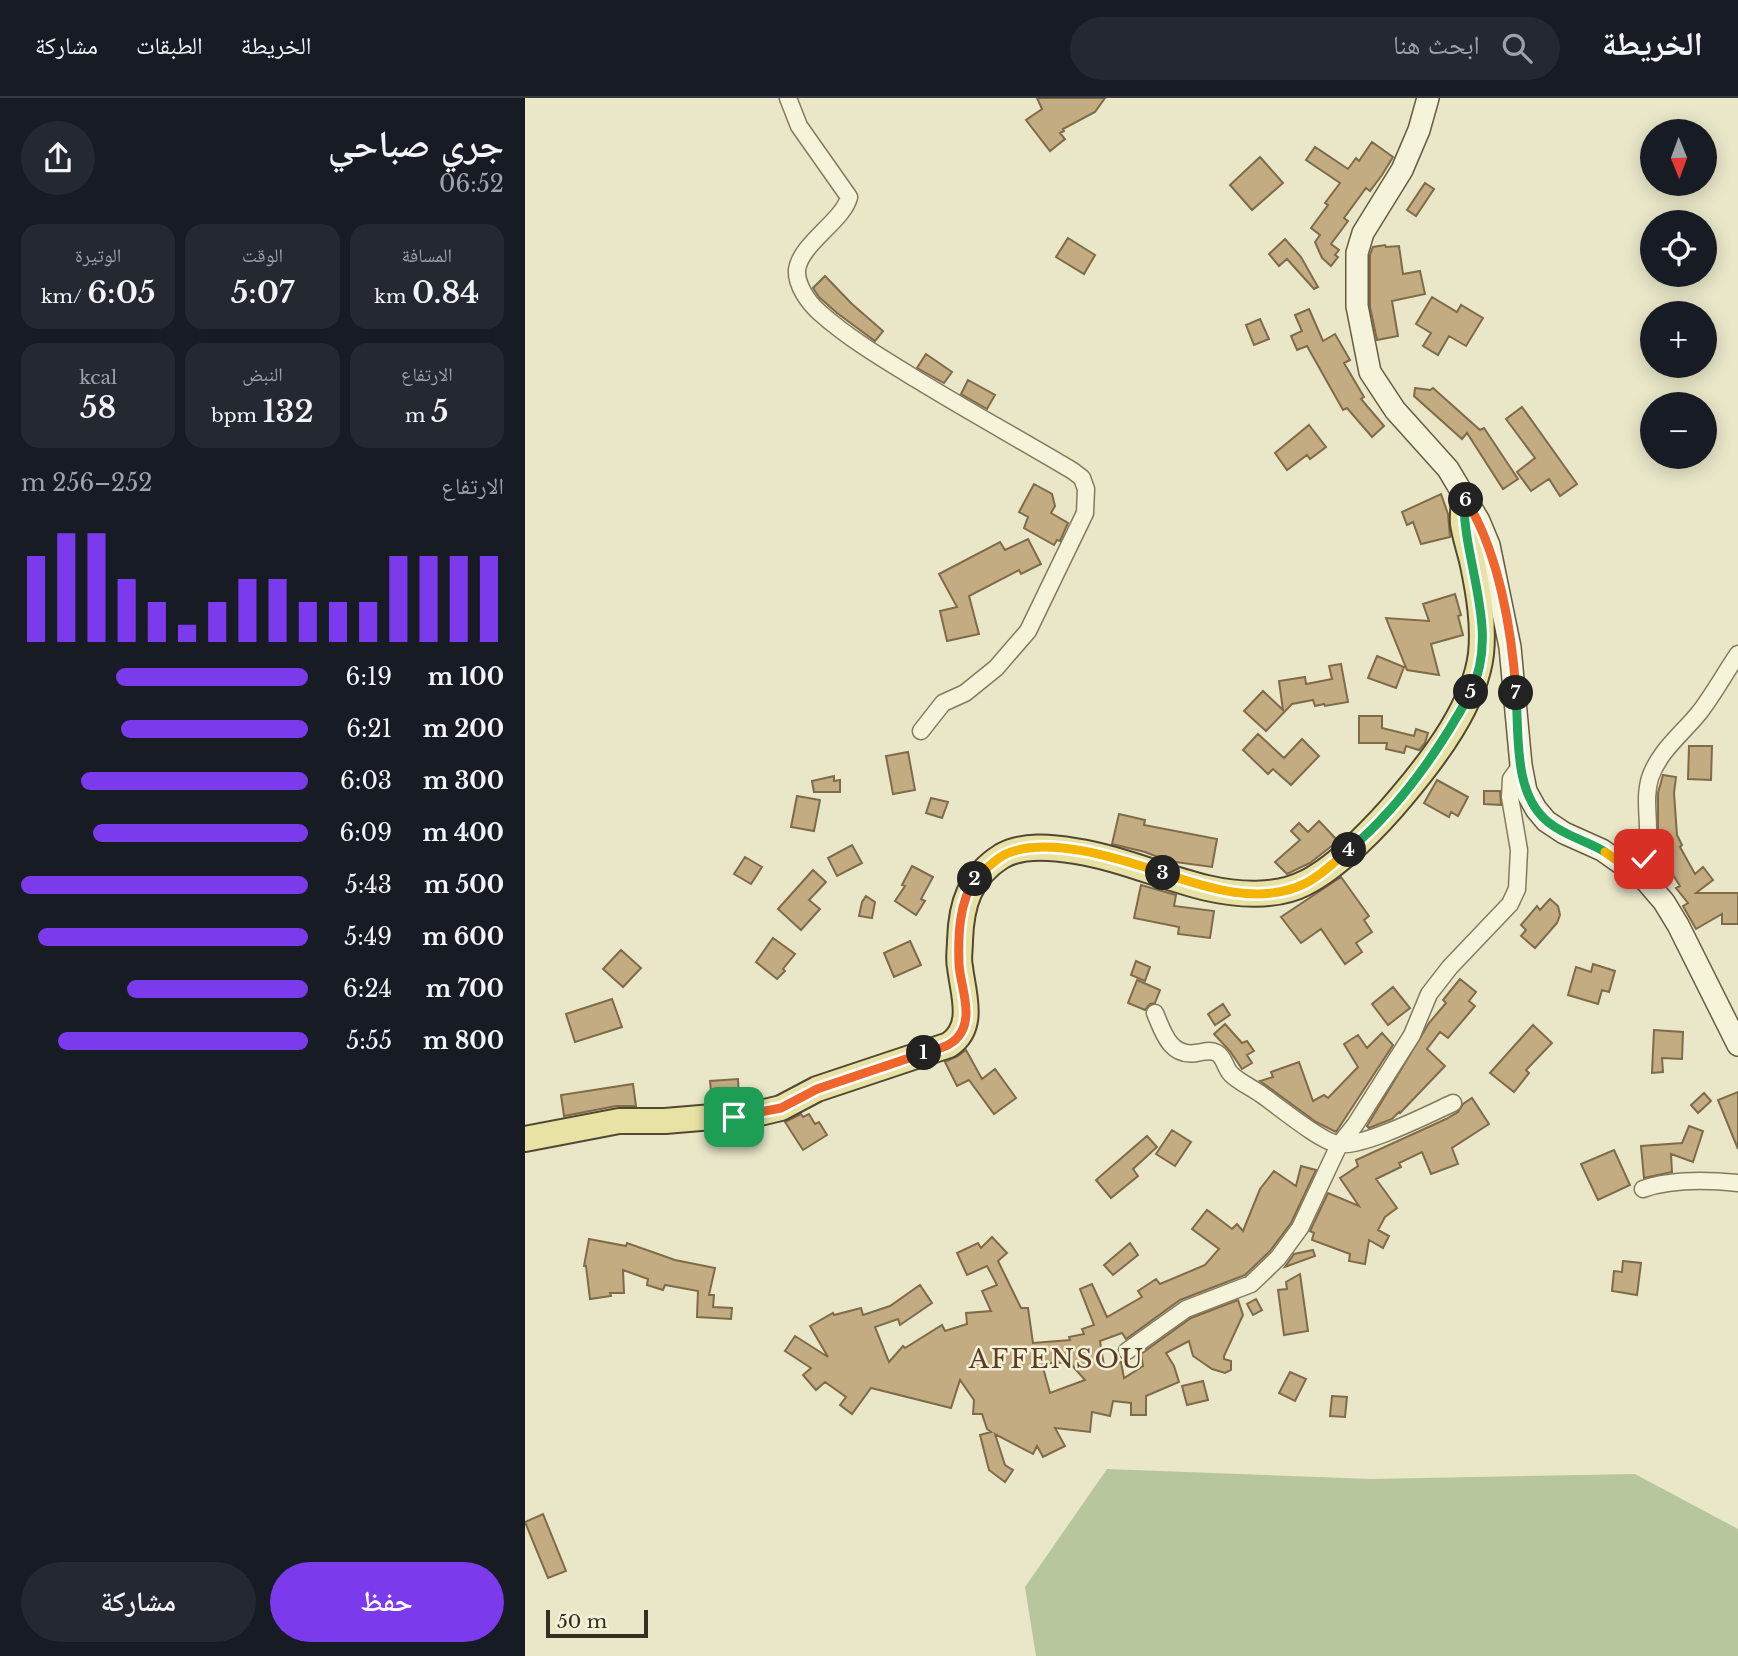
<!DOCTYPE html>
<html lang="ar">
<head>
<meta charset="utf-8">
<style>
	:root { --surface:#171b24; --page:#242831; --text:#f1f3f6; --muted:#9ea1a6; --line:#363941; --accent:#7c3aed }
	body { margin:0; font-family:"Libre Baskerville","Noto Naskh Arabic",serif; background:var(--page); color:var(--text); direction:rtl; height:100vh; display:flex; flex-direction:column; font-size:26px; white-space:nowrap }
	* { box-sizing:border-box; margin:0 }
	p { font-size:23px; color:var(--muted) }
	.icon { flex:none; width:38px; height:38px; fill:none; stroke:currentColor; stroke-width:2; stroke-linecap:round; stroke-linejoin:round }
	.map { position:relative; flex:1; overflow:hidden; direction:ltr }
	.panel { display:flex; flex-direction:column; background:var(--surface); width:525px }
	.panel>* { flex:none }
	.needle { width:46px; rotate:179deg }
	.controls { position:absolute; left:1115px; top:21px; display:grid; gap:14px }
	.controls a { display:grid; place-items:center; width:77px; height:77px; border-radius:50%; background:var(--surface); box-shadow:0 4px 18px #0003; font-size:35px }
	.scale { position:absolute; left:21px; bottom:18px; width:102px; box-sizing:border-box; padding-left:7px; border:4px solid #352f21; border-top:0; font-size:19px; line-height:24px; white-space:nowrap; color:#352f21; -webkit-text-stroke:5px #f2f0d7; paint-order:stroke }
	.pin { position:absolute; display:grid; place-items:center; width:60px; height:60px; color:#fff; margin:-30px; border-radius:14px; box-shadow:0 4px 10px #0006 }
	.km { position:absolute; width:35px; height:35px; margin:-18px; border-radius:50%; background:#222; color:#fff; font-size:19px; line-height:35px; text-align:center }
	.round { display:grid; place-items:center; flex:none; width:74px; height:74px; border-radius:37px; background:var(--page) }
	.headline { display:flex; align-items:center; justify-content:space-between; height:119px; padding:0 21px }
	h1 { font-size:38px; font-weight:600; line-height:52px }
	.stats { display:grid; grid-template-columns:repeat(3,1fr); gap:10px; height:119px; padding:7px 21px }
	.stats div { display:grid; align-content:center; border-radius:18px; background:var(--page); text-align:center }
	.stats b { font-size:30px; font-weight:600 }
	.stats small { font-size:19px; font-weight:400 }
	.stats p { font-size:19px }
	.chart { height:196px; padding:14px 21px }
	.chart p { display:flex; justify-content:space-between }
	.chart svg { width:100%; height:126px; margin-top:7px; stroke:var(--accent); stroke-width:6 }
	.action { display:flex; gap:14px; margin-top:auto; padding:14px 21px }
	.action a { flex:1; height:80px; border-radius:42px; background:var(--accent); color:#fff; font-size:28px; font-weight:600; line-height:80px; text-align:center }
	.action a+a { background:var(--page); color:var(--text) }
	ul { padding:0 21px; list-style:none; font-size:23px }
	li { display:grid; grid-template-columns:112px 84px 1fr; align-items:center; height:52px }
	li i { height:18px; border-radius:9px; background:var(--accent) }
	header { display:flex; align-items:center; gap:42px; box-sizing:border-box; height:98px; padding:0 35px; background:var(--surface); border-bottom:2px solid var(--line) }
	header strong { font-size:33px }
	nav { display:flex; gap:38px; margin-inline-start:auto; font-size:24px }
	.search { width:490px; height:63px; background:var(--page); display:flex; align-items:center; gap:18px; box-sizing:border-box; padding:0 24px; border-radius:38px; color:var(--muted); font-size:26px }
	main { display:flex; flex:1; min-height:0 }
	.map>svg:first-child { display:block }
	.green { fill:#b8c69d }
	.building { fill:#c3ac82; stroke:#7f6b48; stroke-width:2; fill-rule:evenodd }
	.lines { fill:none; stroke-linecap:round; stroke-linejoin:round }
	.minor-casing { stroke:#837b5f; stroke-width:19 }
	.secondary-casing { stroke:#655c42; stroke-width:24 }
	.primary-casing { stroke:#524832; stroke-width:28 }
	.minor { stroke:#f5f3da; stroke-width:16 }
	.secondary { stroke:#f5f3da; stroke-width:21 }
	.primary { stroke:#e8e2a4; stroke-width:24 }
	.split-1-casing { stroke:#fff; stroke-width:14 }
	.split-2-casing { stroke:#fff; stroke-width:14 }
	.split-3-casing { stroke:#fff; stroke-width:14 }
	.split-4-casing { stroke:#fff; stroke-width:14 }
	.split-5-casing { stroke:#fff; stroke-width:14 }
	.split-6-casing { stroke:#fff; stroke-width:14 }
	.split-7-casing { stroke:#fff; stroke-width:14 }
	.split-8-casing { stroke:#fff; stroke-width:14 }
	.split-9-casing { stroke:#fff; stroke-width:14 }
	.split-1 { stroke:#f0652b; stroke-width:9 }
	.split-2 { stroke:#f0652b; stroke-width:9 }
	.split-3 { stroke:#f5b400; stroke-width:9 }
	.split-4 { stroke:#f5b400; stroke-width:9 }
	.split-5 { stroke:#22a559; stroke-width:9 }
	.split-6 { stroke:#22a559; stroke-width:9 }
	.split-7 { stroke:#f0652b; stroke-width:9 }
	.split-8 { stroke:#22a559; stroke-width:9 }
	.split-9 { stroke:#f5b400; stroke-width:9 }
	.labels { text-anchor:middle; stroke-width:5; stroke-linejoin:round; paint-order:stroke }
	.quarter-label { font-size:26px; letter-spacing:2px; fill:#5d3e25; stroke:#f2f0d7 }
</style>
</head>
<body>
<header>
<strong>الخريطة</strong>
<div class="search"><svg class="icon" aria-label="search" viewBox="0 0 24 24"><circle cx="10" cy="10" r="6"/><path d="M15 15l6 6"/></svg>ابحث هنا</div>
<nav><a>الخريطة</a><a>الطبقات</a><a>مشاركة</a></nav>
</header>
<main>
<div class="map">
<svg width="1213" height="1558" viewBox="0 0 1213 1558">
	<rect width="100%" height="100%" fill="#e9e7c8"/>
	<path class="green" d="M582,1371l265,10 263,-5 103,55v127h-702l-11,-69z"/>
	<path class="building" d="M512,0h68l-10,14 -32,17 1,2 -4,2 5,6 -15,12 -24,-31 16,-11z
		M847,44l21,15 -11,18 -12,16 -4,-3 -22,30 4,3 -17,23 8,6 -4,5 3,2 -7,9 -9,-8 -7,-16 5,-7 -9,-7 17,-23 -3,-2 15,-20 -34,-23 9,-13 33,22 8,-11 3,3z
		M735,59l23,26 -31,27 -22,-25z
		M900,85l9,6 -18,27 -9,-6z
		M543,140l27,17 -11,19 -28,-17z
		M760,141l16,18 17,30 -4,2 -27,-30 -8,7 -10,-12z
		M860,147l1,2 13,-1 4,28 17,-3 5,23 -33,7 6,35 -21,4 -7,-33v-52l3,-8z
		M300,178l27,28 31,27 -8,10 -38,-28 -18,-16 -6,-9z
		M907,199l25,15 4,-7 22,13 -17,28 -17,-10 -11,19 -15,-9 8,-13 -15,-9z
		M784,211l14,32 12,-7 15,26 -6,3 20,34 -3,2 23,27 -12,11 -25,-29 -4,2 -36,-64 -10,4 -6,-14 11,-5 -7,-16z
		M735,221l9,20 -15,6 -8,-20z
		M401,256l26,18 -8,11 -27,-15z
		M443,282l27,15 -8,14 -26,-15z
		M890,290l15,2 3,-2 47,42 4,-2 34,51 -15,10 -36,-56 -5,6 -48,-43z
		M997,309l55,77 -17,12 -11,-17 -18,12 -14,-19 18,-14 -29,-39z
		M784,327l17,22 -16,12 -3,-4 -20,15 -12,-17z
		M509,386l18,10 3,12 -4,7 17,10 -8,18 -3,-1 -3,5 -30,-17 4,-11 -9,-5z
		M916,396l7,20 2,23 -29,7 -8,-22 -6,3 -5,-13z
		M503,441l13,25 -20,10 -2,-4 -50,26 10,38 -32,7 -7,-30 17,-4 -18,-33 61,-32 5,8z
		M930,496l6,21 -3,1 5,19 -32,9 8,31 -32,-5 -21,-52 43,3 -6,-17z
		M852,558l27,11 -8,21 -28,-10z
		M816,566l7,38 -23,4 -1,-2 -9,2 -2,-6 -21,4 -26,27 -22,-20 19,-20 20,19 -4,-29 26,-4 1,7 26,-5 -3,-13z
		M834,618h23v12l32,8 2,-7 12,4 -3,10 -6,7 -13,-4 -2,7 -18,-4 1,-6h-28z
		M733,636l26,24 18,-19 17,17 -28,29 -18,-16 -5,5 -25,-24z
		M1164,648h23l-1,34 -23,-1z
		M383,654l7,38 -22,4 -7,-38z
		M1138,677l13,2 -2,16 3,42 5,10 -2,2 15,27 8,-7 10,13 -17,13h42v31h-16v-10l-26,15 -13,-23 5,-3 -12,-15 4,-2 -22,-35v-58z
		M309,678v5l6,-1v12h-26l-2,-11z
		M912,682l31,17 -10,19 -7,-4 -2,5 -25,-14z
		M959,693h16l1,14 -17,-1z
		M272,698l23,4 -6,31 -23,-4z
		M406,700l17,4 -6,16 -16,-5z
		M594,716l26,6 -1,5 73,14 -5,28 -44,-6 -23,-9 -33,-8z
		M794,723l19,20 -28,22 -23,11 -12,-12 25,-22 -9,-9 8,-8 9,9z
		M327,747l10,18 -25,13 -9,-18z
		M220,759l17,10 -11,17 -17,-10z
		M387,768l21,11 -12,22 4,2 -9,14 -21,-14 10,-15 -3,-1z
		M288,772l13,12 -17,18 11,9 -19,21 -23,-21z
		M816,779l28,39 -5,4 8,12 -16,11 6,9 -17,12 -24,-35 -20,14 -20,-26z
		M616,787l35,10 -2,11 40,5 -4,27 -32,-4 1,-7 -45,-9z
		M341,798l9,6 -3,16 -13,-2 3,-14z
		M1025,801l8,7 2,9 -3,8 -22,25 -14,-12 5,-6 -5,-5 16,-19 3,4z
		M248,840l22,16 -12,15 2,2 -8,8 -21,-17z
		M385,843l11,24 -27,12 -10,-24z
		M96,852l20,18 -18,19 -20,-18z
		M611,863l14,6 -5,14 -14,-6z
		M1068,866l22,7 -6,21 -7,-2 -4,14 -30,-9 8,-28 15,5z
		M935,881l16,13 -7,9 6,5 -27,32 -8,-6 -13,17 18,17 -45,47 -1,-1 -7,7 -23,9 -2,-2 62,-103 17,-20 -3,-3z
		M612,882l23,10 -5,13 -5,1 -5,6 -17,-7z
		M868,889l17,21 -22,17 -16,-21z
		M87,901l10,28 -47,15 -9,-28z
		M698,906l7,11 -15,10 -7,-11z
		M700,926l17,19 5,-2 7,10 -7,4 5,8 -10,6 -12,-18 -16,-17z
		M1008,927l19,18 -26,27 3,3 -15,19 -24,-19z
		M1129,932l29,2 -1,27 -20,-1 1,14 -11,1z
		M857,935l11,12 -57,87 -20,-10 -56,-41 13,-4 -2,-5 28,-10 14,39 11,-6 4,3 30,-31 -14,-23 14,-9 9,13z
		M441,952l16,29 13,-10 21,29 -22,16 -25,-34 -12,6 -12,-24 13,-6z
		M213,981l1,21 -27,2 -2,-21z
		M108,986l3,22h-20l-52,10 -3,-21z
		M1213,994v57l-20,-49z
		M1179,995l7,8 -13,12 -7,-8z
		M947,1000l17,26 -37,24 6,16 -27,10 -9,-22 -23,11 2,4 -25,12 21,29 -12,9 -7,13 11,6 -6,12 -14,-8 -4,24 -16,-3 1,-7 -38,-14 2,-7 -4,-2 18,-38 31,13 -19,-28 18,-12 -2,-6 90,-41 12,-7 5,-8z
		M276,1016l2,3 6,-3 6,10 4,-2 8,13 -24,15 -18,-28z
		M1164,1028l14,5 -10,31 -22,-8 1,18 -28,6 -3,-32 41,-3z
		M647,1032l19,12 -16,24 -19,-12z
		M622,1038l10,11 -24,22 5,7 -27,22 -15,-18z
		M1089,1052l16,35 -32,15 -17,-36z
		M776,1068l15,4 -25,53 -21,28 -25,24 -65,25 -54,39 -4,-6 -22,8 4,25 17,-4 3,16 19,-12 -2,-12 50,-36 47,-18 5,15 -19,41v3l7,2v9l-6,3 -13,-4 -19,-13 -4,-15 -23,12 8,13 5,16 -33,14v19h-15v-12l-18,-2 -3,15 -18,-4 -2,20 -35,-4 10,18 -22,11 -6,-11 -4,8 -38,-20 10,31 8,5 -8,12 -16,-12 -9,-35 11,-3 -4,-3 -5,-15h-9l1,-14 -14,-20 -9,28 -80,-20 -19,26 -12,-9 6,-8 -21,-15 -9,8 -13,-15 8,-7 -26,-17 10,-15 33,21 -18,-31 23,-13 1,2 27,-7 2,7 27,-9 30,-21 12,18 -32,22 -2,-6 -23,8 14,35 14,-16 2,2 37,-23 3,6 22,-7 -1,-11 25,-2 -9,-20 15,-6 -10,-19 -20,9 -10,-22 21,-10 3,5 11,-11 15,16 -9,8 23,47h7l5,35 37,-3 -1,-3 15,-3 -2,-5 12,-4 -14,-36 12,-5 15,33 35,-20 -4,-6 18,-12 4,5 45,-19 14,-16 -27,-20 15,-19 25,19 5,-5 6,7 17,-42 14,-18 22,15zM544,1264l16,18 -35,13 -8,-29z
		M64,1141l37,7 1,-3 48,17 40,8 -6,27h5l-1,12 19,1 -1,11 -34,-2 1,-26 -33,-6 -2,5 -16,-5 1,-6 -25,-9 1,23h-14l1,3 -21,3 -4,-33h-2z
		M605,1145l8,12 -25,20 -9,-10z
		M788,1152l2,6 -30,11 9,-13z
		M1098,1163l18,2 -4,32 -25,-4 2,-20 8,1z
		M775,1176l8,57 -24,4 -6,-45 9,-1 -1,-7z
		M731,1201l6,11 -9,5 -6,-11z
		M765,1274l16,7 -11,22 -16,-8z
		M678,1283l5,19 -21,5 -5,-19z
		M807,1298l15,1 -2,20 -15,-1z
		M18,1416l23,57 -18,7 -23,-56z"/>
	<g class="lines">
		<g class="minor-casing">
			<path id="minor" d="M263,0l11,28 50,71c-5,23 -49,47 -52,73 -1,15 11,32 22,42 29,26 64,47 97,67 52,32 105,61 157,92l9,7 4,11 -1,24 -57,118 -32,37 -31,25 -22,10 -22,28
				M1121,783c-1,-18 1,-26 2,-43 1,-20 -4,-41 2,-60 9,-27 32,-44 49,-65 14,-18 26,-40 39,-59
				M630,915c8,19 15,44 41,40 8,-1 14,-4 21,0 8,5 8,15 14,21 9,9 22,14 31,21 16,11 59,47 76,49 24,4 91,-30 115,-41
				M1118,1091c28,-10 66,-9 95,-6
				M602,1253l59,-42 65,-25 27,-26 22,-30 39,-83 16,-20 57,-90 17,-41 21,-27 60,-63 7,-15 2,-39 -9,-53 1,-18 10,-14"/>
		</g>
		<g class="secondary-casing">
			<path id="secondary" d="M903,0l-9,32 -17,40 -39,63 -6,20v53l13,66 25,38 53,59 31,52 10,24 21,102 11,118 5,26 10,18 10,12 18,12 38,17 44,31 18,21 14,23 60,120"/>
		</g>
		<g class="primary-casing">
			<path id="primary" d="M0,1041l94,-18h46l95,-8 21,-5 36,-19 132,-44c27,-18 14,-51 11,-78 -2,-8 0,-18 0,-26 1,-37 10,-65 42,-85 21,-12 50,-9 73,-5 46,7 86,26 132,37 30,7 69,10 98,-5 33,-16 74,-59 98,-88 32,-38 72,-91 78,-141 3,-30 -2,-60 -8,-89 -3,-14 -8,-28 -10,-41 -1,-9 1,-18 1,-27"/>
		</g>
		<use href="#minor" class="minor"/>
		<use href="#secondary" class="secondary"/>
		<use href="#primary" class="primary"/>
	</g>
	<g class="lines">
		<g class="split-1-casing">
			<path id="split-1" d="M209,1019l47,-9 36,-19 107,-36"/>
		</g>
		<g class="split-2-casing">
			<path id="split-2" d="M399,955c12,-4 26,-6 34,-16 17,-20 2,-51 1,-73 -1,-28 0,-62 16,-85"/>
		</g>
		<g class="split-3-casing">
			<path id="split-3" d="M450,781c9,-8 18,-18 29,-24 41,-21 117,4 159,18"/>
		</g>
		<g class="split-4-casing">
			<path id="split-4" d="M638,775c44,15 98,33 143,10 16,-8 29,-22 43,-33"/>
		</g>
		<g class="split-5-casing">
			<path id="split-5" d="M824,752c52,-44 90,-99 122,-158"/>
		</g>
		<g class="split-6-casing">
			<path id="split-6" d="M941,402l-2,-3c-2,64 37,132 7,195"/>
		</g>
		<g class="split-7-casing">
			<path id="split-7" d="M941,402c33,53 46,131 50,193"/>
		</g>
		<g class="split-8-casing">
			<path id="split-8" d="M991,595c3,41 -3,101 32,129 17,14 39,19 57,30"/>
		</g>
		<g class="split-9-casing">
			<path id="split-9" d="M1080,754l41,29 -2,-22"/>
		</g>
		<use href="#split-1" class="split-1"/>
		<use href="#split-2" class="split-2"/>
		<use href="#split-3" class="split-3"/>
		<use href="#split-4" class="split-4"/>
		<use href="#split-5" class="split-5"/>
		<use href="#split-6" class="split-6"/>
		<use href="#split-7" class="split-7"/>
		<use href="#split-8" class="split-8"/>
		<use href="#split-9" class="split-9"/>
	</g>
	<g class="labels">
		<g class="quarter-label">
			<text x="532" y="1270">AFFENSOU</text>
		</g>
	</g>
</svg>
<div class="controls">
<a><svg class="needle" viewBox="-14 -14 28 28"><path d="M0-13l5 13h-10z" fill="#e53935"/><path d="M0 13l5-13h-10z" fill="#9ea1a6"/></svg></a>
<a><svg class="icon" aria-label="locate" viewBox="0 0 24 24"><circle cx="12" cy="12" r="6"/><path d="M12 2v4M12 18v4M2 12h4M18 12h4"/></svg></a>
<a>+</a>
<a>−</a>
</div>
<div class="scale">50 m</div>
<div class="pin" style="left:209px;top:1019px;background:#1e9e55"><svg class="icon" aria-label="arrive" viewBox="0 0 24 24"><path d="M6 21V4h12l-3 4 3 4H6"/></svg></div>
<div class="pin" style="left:1119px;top:761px;background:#d93025"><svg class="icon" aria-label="check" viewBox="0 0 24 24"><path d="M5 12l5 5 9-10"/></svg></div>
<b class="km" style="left:399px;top:955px">1</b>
<b class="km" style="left:450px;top:781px">2</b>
<b class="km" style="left:638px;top:775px">3</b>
<b class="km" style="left:824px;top:752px">4</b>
<b class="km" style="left:946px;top:594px">5</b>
<b class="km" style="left:941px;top:402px">6</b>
<b class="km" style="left:991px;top:595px">7</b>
</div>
<section class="panel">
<div class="headline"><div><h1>جري صباحي</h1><p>06:52</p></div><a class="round"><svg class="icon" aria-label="share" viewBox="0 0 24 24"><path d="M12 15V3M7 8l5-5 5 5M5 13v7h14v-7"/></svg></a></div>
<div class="stats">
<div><p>المسافة</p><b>0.84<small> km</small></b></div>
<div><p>الوقت</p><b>5:07</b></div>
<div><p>الوتيرة</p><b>6:05<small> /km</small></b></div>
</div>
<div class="stats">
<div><p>الارتفاع</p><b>5<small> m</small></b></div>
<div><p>النبض</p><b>132<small> bpm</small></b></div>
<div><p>kcal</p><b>58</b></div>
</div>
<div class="chart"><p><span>الارتفاع</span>252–256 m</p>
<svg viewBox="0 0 160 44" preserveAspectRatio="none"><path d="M5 44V14M15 44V6M25 44V6M35 44V22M45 44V30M55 44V38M65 44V30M75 44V22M85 44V22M95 44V30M105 44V30M115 44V30M125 44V14M135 44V14M145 44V14M155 44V14"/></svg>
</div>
<ul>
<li><b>100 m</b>6:19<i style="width:67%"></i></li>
<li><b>200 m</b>6:21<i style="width:65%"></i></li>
<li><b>300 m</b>6:03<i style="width:79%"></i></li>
<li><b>400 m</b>6:09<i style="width:75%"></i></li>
<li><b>500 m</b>5:43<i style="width:100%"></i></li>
<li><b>600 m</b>5:49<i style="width:94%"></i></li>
<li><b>700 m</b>6:24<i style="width:63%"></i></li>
<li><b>800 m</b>5:55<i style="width:87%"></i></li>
</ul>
<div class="action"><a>حفظ</a><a>مشاركة</a></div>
</section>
</main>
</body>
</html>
